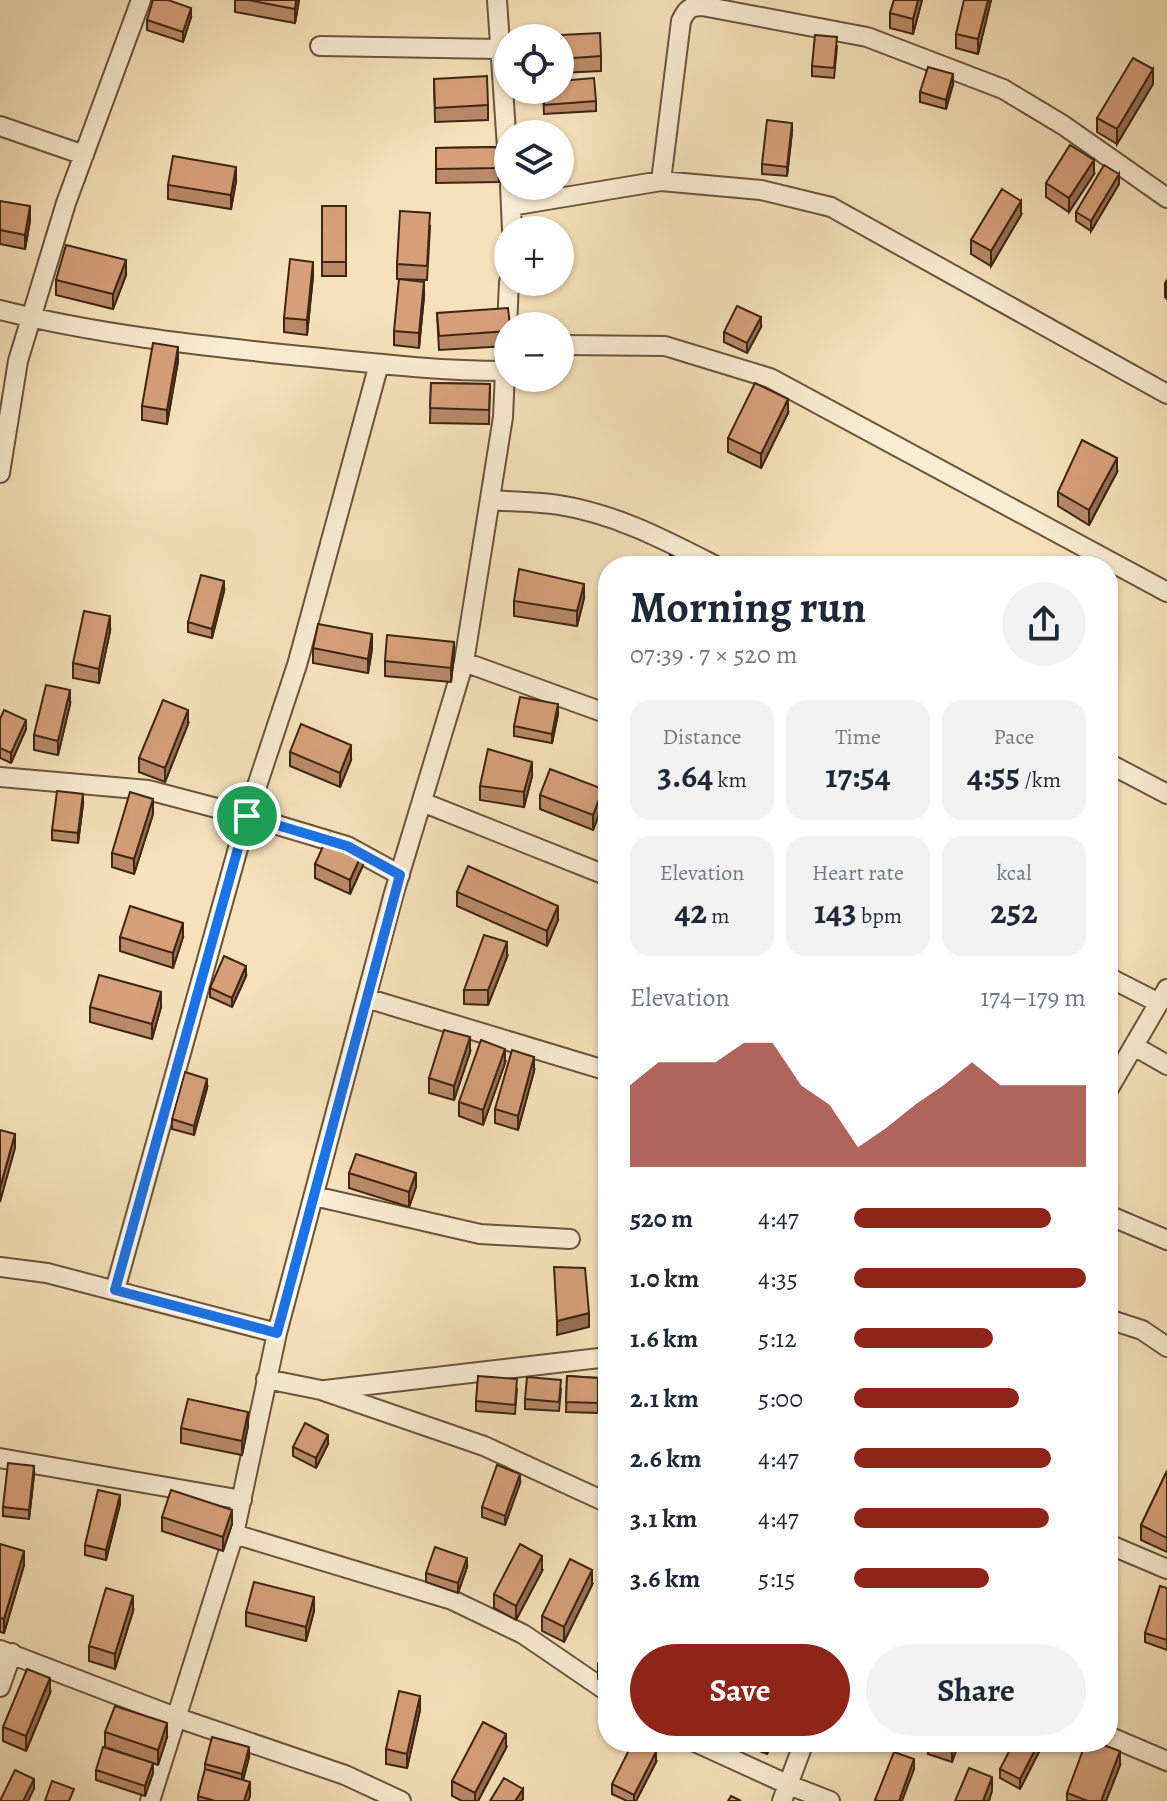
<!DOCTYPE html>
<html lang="en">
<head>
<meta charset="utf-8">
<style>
	:root { --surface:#fff; --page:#f2f2f3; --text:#1f2937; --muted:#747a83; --accent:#8f2418 }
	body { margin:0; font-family:Alegreya,serif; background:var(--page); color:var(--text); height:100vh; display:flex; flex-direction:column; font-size:30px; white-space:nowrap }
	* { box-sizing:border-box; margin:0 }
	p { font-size:26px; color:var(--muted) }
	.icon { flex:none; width:44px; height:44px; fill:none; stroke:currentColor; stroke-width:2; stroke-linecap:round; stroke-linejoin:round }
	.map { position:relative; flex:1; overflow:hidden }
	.side { position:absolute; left:598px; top:556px; width:520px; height:1196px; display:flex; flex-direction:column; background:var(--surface); border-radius:32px; box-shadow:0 2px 6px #0004 }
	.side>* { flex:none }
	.buttons { position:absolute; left:494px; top:24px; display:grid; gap:16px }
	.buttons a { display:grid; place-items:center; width:80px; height:80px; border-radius:50%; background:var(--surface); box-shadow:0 2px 6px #0004; font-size:40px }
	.pin { position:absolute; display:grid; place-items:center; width:68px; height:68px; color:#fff; margin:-34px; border:4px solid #fff; border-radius:50%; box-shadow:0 2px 8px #0007 }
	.round { display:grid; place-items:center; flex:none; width:84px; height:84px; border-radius:42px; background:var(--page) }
	.head { display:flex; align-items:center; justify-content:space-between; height:136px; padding:0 32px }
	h1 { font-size:44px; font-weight:700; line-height:60px }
	.metrics { display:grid; grid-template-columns:repeat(3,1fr); gap:12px; height:136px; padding:8px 32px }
	.metrics div { display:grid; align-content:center; border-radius:20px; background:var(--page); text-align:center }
	.metrics b { font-size:34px; font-weight:700 }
	.metrics small { font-size:22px; font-weight:400 }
	.metrics p { font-size:22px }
	.chart { height:224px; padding:16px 32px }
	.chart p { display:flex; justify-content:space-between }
	.chart svg { width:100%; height:144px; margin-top:8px; fill:var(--accent); opacity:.7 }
	.action { display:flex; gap:16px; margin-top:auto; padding:16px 32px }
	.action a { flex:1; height:92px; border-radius:48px; background:var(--accent); color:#fff; font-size:32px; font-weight:700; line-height:92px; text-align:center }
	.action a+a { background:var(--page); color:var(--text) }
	ul { padding:0 32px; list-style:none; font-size:26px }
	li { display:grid; grid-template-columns:128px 96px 1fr; align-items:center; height:60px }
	li i { height:20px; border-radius:10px; background:var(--accent) }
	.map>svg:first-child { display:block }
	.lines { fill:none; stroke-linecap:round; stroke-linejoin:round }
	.minor-casing { stroke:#6c543c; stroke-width:22 }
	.minor { stroke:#f8ecd2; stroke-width:18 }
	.wall { fill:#b98a69; stroke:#3f2512; stroke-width:2 }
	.shaded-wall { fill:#967055; stroke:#3f2512; stroke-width:2 }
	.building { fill:#d7a07a; stroke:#3f2512; stroke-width:2 }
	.route-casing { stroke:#fff; stroke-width:16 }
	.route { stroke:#1a73e8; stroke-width:10 }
</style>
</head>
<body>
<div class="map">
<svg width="1167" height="1801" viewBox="0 0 1167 1801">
	<rect width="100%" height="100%" fill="#f5e2ba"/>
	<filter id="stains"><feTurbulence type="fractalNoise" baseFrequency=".0025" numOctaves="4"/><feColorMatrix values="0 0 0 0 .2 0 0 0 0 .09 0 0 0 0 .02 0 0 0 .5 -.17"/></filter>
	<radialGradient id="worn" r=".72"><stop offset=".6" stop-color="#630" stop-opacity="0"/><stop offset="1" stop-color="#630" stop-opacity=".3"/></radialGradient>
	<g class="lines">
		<g class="minor-casing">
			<path id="minor" d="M497,0l11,162
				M320,46l180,3
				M0,126l84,29
				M661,181l20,-160c5,-11 9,-15 21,-15l165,31 136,52 60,36 104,73
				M510,186l2,44
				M511,206l150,-25 100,9 70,17 336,187
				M0,310c95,24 194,35 291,45 71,7 143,16 214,16
				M560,345l105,1 105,32 397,214
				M0,473l18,-112 48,-158 75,-203
				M490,500c22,2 46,1 69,5 57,9 106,35 157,61
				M464,662l144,52
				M1108,763l59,31
				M0,777l148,13 99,26 100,30 53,29
				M422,802l186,74
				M1108,977l51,26
				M366,998l242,73
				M1134,1046l33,19
				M1108,1090l59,-101
				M314,1196l166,38 90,5
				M1108,1215l59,25
				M0,1267l47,6 230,60
				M115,1290l132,-474 50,-151 82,-301
				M1108,1319l34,11 25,17
				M266,1379l55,11 163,56 124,57
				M325,1390l283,-33
				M0,1458l242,42
				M234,1534l218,66 71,34 85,58
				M1108,1544l59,25
				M0,1650l178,68 167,57 56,26
				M0,1687l12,-34
				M1108,1736l59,25
				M695,1742l94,43 41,16
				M150,1801l84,-267 43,-201 117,-440 70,-231 39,-245 6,-135
				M782,1801l22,-59"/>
		</g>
		<use href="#minor" class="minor"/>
	</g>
	<path class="wall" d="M235,0h64l-4,23 -60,-11z
		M894,0h28l-9,34 -23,-6v-15z
		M991,0l-13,54 -22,-6v-14z
		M191,17l-8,25 -36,-12v-10z
		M560,38l41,18v15l-41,2z
		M837,47l-3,31 -22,-2v-10z
		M434,79l54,26v15l-53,2z
		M953,84l-7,25 -26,-7v-10z
		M1153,84l-36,60 -20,-12v-14z
		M543,90l53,11v10l-52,3z
		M792,132l-5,44 -25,-2v-10z
		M498,147l1,35 -63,1v-35z
		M1094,174l-25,38 -23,-15v-14z
		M236,181l-5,28 -63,-10v-14z
		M1119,184l-28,47 -15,-10v-9z
		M0,201l30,20 -5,28 -25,-5z
		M322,206h24v70h-24z
		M1021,215l-30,51 -20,-12v-14z
		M430,227l-3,53 -30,-1v-15z
		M126,275l-13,34 -57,-14v-15z
		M313,276l-6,59 -23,-3v-14z
		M1167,280v19l-2,-2v-14z
		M424,296l-5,52 -25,-3v-14z
		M437,313l71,13v20l-69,4z
		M761,327l-14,26 -23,-11v-10z
		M178,361l-11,63 -25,-4v-14z
		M431,383l59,1 -1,40 -59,-1z
		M788,413l-27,55 -33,-16v-14z
		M1117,472l-28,53 -31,-19v-14z
		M224,591l-12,47 -24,-6v-10z
		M584,598l-7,28 -63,-10v-15z
		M110,631l-11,52 -26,-5v-15z
		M313,648l59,1 -4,24 -55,-10z
		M454,656l-3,26 -66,-6v-15z
		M70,704l-12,51 -24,-5v-15z
		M558,714l-6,29 -38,-7v-10z
		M0,719l26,10 -15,34 -11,-5z
		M188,724l-23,58 -26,-10v-14z
		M290,752l61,8 -11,27 -50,-21z
		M532,776l-8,31 -44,-7v-14z
		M540,795l63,9 -10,26 -53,-21z
		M83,804l-5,39 -26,-3v-10z
		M153,814l-19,60 -22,-7v-14z
		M364,863l-14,31 -35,-16v-14z
		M457,892l101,28 -11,26 -90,-40z
		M120,937h63l-10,31 -53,-17z
		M507,957l-19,48 -24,-1v-14z
		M246,976l-14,31 -22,-10v-9z
		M90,1007h71l-9,32 -62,-17z
		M470,1052l-16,48 -25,-7v-15z
		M505,1063l-22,62 -24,-9v-14z
		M534,1071l-16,59 -23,-7v-14z
		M207,1088l-13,47 -22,-6v-10z
		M349,1173l67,14 -7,20 -60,-19z
		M567,1376l31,2v35l-32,-1z
		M608,1380v47h-3z
		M517,1389l-2,25 -39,-3v-10z
		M561,1389l-2,22 -34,-2v-10z
		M248,1426l-6,29 -61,-12v-15z
		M328,1444l-12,24 -23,-12v-9z
		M1167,1471v81l-26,-12v-15z
		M34,1475l-5,44 -26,-3v-9z
		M520,1483l-15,42 -23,-8v-10z
		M120,1504l-14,56 -21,-5v-10z
		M162,1517l70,7 -9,27 -61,-20z
		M0,1544l24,21 -20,68 -4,-1z
		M467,1567l-9,26 -32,-11v-9z
		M542,1571l-26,49 -22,-12v-14z
		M592,1585l-28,57 -22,-11v-15z
		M1167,1588v62l-22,-8v-9z
		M133,1611l-18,58 -26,-8v-15z
		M314,1611l-8,30 -60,-15v-14z
		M608,1644v40l-10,-5v-15z
		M50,1693l-24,58 -23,-10v-14z
		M420,1710l-13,58 -21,-4v-15z
		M105,1732l62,5 -9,28 -53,-18z
		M737,1742h35l-5,12z
		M928,1742h31l-7,20 -24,-8z
		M1044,1742l-24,47 -20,-11v-9z
		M506,1748l-28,53h-16l-10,-5v-15z
		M249,1757l-6,23 7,16 -2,5h-50v-5l7,-24v-8z
		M656,1762l-20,39h-9l-15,-7v-10z
		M1120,1765l-14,36h-39v-8z
		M96,1770l57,3 -8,23 -49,-16z"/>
	<path class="shaded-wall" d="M296,0h3l-4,23v-14z
		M918,0h4l-9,34v-15z
		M988,0h3l-13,54v-15z
		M191,8v9l-8,25v-10z
		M1153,69v15l-36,60v-15z
		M953,74v10l-7,25v-9z
		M792,123v9l-5,44v-9z
		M1094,160v14l-25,38v-14z
		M236,167v14l-5,28v-14z
		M1119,174v10l-28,47v-10z
		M1021,201v14l-30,51v-15z
		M30,206v15l-5,28v-14z
		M126,260v15l-13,34v-15z
		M313,262v14l-6,59v-15z
		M424,282v14l-5,52v-15z
		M761,317v10l-14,26v-10z
		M178,347v14l-11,63v-14z
		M788,399v14l-27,55v-14z
		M1117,458v14l-28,53v-15z
		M224,581v10l-12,47v-9z
		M584,584v14l-7,28v-15z
		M110,616v15l-11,52v-14z
		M372,634v15l-4,24v-14z
		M454,642v14l-3,26v-14z
		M70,690v14l-12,51v-14z
		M558,704v10l-6,29v-9z
		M188,710v14l-23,58v-14z
		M26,720v9l-15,34v-10z
		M351,745v15l-11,27v-14z
		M532,762v14l-8,31v-15z
		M603,789v15l-10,26v-15z
		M83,794v10l-5,39v-10z
		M153,799v15l-19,60v-15z
		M364,849v14l-14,31v-14z
		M558,906v14l-11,26v-15z
		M183,923v14l-10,31v-15z
		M507,942v15l-19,48v-15z
		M246,966v10l-14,31v-9z
		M161,992v15l-9,32v-15z
		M470,1037v15l-16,48v-14z
		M505,1049v14l-22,62v-15z
		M534,1057v14l-16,59v-14z
		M207,1079v9l-13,47v-9z
		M15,1134v14l-15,54v-14z
		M416,1173v14l-7,20v-15z
		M589,1313v14l-32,8v-14z
		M248,1412v14l-6,29v-14z
		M328,1435v9l-12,24v-10z
		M34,1466v9l-5,44v-9z
		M520,1474v9l-15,42v-9z
		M120,1495v9l-14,56v-10z
		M232,1510v14l-9,27v-14z
		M24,1551v14l-20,68v-14z
		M542,1556v15l-26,49v-14z
		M467,1558v9l-9,26v-10z
		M592,1570v15l-28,57v-15z
		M133,1596v15l-18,58v-15z
		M314,1597v14l-8,30v-14z
		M50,1678v15l-24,58v-15z
		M420,1696v14l-13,58v-14z
		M167,1723v14l-9,28v-15z
		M506,1734v14l-28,53h-3v-8z
		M768,1742h4l-5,12v-10z
		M954,1742h5l-7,20v-14z
		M1039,1742h5l-24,47v-10z
		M249,1747v10l-7,27v-10z
		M1120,1751v14l-14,36h-5z
		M656,1752v10l-20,39h-2v-6z
		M914,1759v10l-12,32h-3z
		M153,1763v10l-8,23v-10z
		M992,1777v14l-3,10h-6z
		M34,1779v10l-6,12h-5z
		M250,1782v14l-2,5h-4z
		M523,1789v10l-2,2h-6z"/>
	<path class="building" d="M153,0h15l23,8 -8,24 -36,-12z
		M248,0h48l-1,9z
		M894,0h24l-5,19 -23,-6z
		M964,0h24l-10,39 -22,-5z
		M600,33l1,23 -41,3v-21h-19v-2z
		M815,35l22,2 -3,31 -22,-2z
		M1133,58l20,11 -36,60 -20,-11z
		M928,67l25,7 -7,26 -26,-8z
		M487,76l1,29 -53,3 -1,-29z
		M594,78l2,23 -52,4 -1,-15h17v-9z
		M767,120l25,3 -5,44 -25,-3z
		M1070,145l24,15 -25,38 -23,-15z
		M498,147l1,21 -63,1v-21z
		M173,156l63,11 -5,28 -63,-10z
		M1104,165l15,9 -28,47 -15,-9z
		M1002,189l19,12 -30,50 -20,-11z
		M0,201l30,5 -5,29 -25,-5z
		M322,206h24v56h-24z
		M400,211l30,2 -3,53 -30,-2z
		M66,245l60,15 -13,34 -57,-14z
		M290,259l23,3 -6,58 -23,-2z
		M399,279l25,3 -5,51 -25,-2z
		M737,306l24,11 -14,26 -23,-11z
		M508,308l2,18h-2v5l-69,5 -2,-23z
		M153,343l25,4 -11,63 -25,-4z
		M431,383l59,1 -1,26 -59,-2z
		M755,383l33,16 -27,55 -33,-16z
		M1082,440l35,18 -28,52 -31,-18z
		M670,555l23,11h-27z
		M519,569l65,15 -7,27 -63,-10z
		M201,575l23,6 -12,48 -24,-7z
		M84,611l26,5 -11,53 -26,-6z
		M318,624l54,10 -4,25 -55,-11z
		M387,635l67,7 -3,26 -66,-7z
		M46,685l24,5 -12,51 -24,-6z
		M520,697l38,7 -6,30 -38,-8z
		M163,700l25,10 -23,58 -26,-10z
		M4,710l22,10 -15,33 -11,-5v-29z
		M301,724l50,21 -11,28 -50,-21z
		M488,749l44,13 -8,30 -44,-6z
		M550,769l53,20 -10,26 -53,-20z
		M57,791l26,3 -5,39 -26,-3z
		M130,792l23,7 -19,60 -22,-6z
		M329,833l35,16 -14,31 -35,-16z
		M468,866l90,40 -11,25 -90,-39z
		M130,906l53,17 -10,30 -53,-16z
		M484,935l23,7 -19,48h-24z
		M224,956l22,10 -14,32 -22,-10z
		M99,975l62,17 -9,32 -62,-17z
		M444,1030l26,7 -16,49 -25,-8z
		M481,1040l24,9 -22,61 -24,-8z
		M512,1050l22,7 -16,59 -23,-7z
		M185,1072l22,7 -13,47 -22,-7z
		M0,1130l15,4 -15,54z
		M356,1154l60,19 -7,19 -60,-19z
		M554,1267l31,1 4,45 -32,8z
		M478,1376l39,3 -2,26 -39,-4z
		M567,1376l31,2v25l-32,-1z
		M527,1377l34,3 -2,22 -34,-3z
		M607,1380h1v38l-3,-1z
		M188,1399l60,13 -6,29 -61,-13z
		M305,1423l23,12 -12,23 -23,-11z
		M8,1463l26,3 -5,44 -26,-3z
		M497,1465l23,9 -15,42 -23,-9z
		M1167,1471v67l-26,-13z
		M98,1490l22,5 -14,55 -21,-5z
		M171,1490l61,20 -9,27 -61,-20z
		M0,1544l24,7 -20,68 -4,-1z
		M520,1544l22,12 -26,50 -22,-12z
		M435,1547l32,11 -9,25 -32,-10z
		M570,1559l22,11 -28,57 -22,-11z
		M254,1582l60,15 -8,30 -60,-15z
		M1160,1586l7,2v52l-22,-7z
		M106,1588l27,8 -18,58 -26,-8z
		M608,1644v25l-10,-5z
		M27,1669l23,9 -24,58 -23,-9z
		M399,1691l21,5 -13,58 -21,-5z
		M115,1706l52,17 -9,27 -53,-18z
		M483,1722l23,12 -31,59 -23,-12z
		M212,1737l37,10 -7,27 -37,-10z
		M633,1742l23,10 -22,43 -22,-11z
		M935,1742h19l-2,6z
		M1014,1742h25l-19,37 -20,-10z
		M1086,1742h9l25,9 -19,50h-13l-21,-8z
		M103,1747l50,16 -8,23 -49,-16z
		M894,1752l20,7 -15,42h-21l-3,-1z
		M969,1768l23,9 -9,24h-28z
		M205,1769l45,13 -6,19h-29l-17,-5z
		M15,1770l19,9 -11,22h-23z
		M504,1778l19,11 -8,12h-25z
		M52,1781l22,8 -5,12h-24z
		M731,1796l10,5h-13z"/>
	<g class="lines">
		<g class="route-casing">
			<path id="route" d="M247,816l100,30 53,29 -123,458 -162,-43z"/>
		</g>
		<use href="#route" class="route"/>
	</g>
	<rect width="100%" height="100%" filter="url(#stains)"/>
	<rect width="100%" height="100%" fill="url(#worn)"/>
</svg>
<div class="buttons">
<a><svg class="icon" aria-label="locate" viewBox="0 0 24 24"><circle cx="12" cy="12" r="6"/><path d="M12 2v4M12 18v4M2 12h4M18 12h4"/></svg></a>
<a><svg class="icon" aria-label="layers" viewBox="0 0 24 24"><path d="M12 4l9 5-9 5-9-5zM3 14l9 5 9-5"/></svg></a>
<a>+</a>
<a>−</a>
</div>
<div class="pin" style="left:247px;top:816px;background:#1e9e55"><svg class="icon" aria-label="arrive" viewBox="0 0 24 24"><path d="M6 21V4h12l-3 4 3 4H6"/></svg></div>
<section class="side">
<div class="head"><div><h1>Morning run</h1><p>07:39 · 7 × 520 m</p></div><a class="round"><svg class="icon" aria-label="share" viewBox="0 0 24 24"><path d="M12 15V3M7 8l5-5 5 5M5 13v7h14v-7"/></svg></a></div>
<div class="metrics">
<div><p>Distance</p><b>3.64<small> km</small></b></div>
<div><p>Time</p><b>17:54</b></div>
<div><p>Pace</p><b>4:55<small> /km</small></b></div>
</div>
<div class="metrics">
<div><p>Elevation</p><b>42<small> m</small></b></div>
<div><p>Heart rate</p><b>143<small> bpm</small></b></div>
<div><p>kcal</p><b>252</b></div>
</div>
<div class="chart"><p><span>Elevation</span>174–179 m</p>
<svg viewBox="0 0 160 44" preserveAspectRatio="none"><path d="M0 44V19L10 12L20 12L30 12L40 6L50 6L60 19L70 25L80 38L90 32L100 25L110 19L120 12L130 19L140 19L150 19L160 19V44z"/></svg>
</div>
<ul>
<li><b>520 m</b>4:47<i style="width:85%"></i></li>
<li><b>1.0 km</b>4:35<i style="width:100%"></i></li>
<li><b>1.6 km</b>5:12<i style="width:60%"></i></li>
<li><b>2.1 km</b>5:00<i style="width:71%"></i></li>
<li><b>2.6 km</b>4:47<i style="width:85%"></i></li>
<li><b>3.1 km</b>4:47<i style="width:84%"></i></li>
<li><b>3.6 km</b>5:15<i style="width:58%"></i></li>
</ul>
<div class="action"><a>Save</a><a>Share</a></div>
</section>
</div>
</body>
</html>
